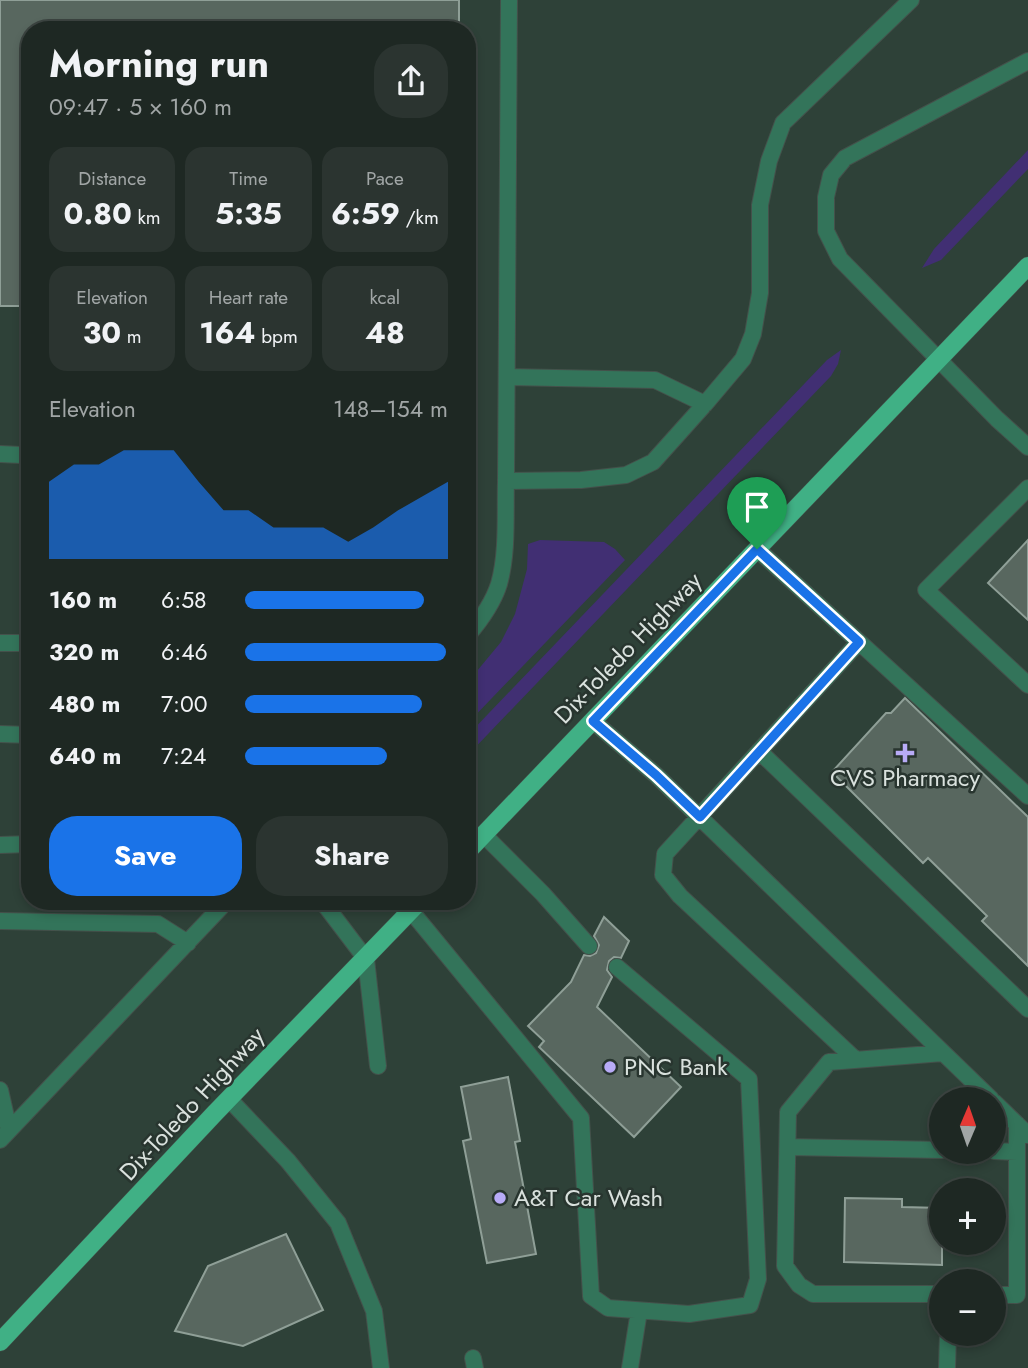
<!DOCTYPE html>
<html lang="en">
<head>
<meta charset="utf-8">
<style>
	:root { --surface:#1e2823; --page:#2b3430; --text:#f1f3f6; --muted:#a1a6a6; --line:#3c4441; --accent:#1a73e8 }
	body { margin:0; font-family:Jost,sans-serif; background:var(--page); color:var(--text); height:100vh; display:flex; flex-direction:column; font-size:26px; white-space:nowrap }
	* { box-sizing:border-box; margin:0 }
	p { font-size:23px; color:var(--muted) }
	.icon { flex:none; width:38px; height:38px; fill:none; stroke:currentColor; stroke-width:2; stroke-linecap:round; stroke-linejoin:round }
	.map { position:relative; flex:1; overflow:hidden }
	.sheet { position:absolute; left:21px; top:21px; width:455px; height:889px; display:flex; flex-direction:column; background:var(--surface); border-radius:28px; box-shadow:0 4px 10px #0003,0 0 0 2px var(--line) }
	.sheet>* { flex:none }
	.needle { width:46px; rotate:2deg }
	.controls { position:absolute; left:929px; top:1087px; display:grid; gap:14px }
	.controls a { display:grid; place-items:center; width:77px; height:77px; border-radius:50%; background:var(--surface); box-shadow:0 4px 10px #0003,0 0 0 2px var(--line); font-size:35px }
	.pin { position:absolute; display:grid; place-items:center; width:60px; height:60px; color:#fff; margin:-72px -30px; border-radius:50% 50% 50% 0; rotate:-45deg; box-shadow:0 0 7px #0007 }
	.pin .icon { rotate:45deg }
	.round { display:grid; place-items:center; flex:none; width:74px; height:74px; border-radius:28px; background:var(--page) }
	.overview { display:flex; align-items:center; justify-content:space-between; height:119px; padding:0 28px }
	h1 { font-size:38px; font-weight:700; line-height:52px }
	.stats { display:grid; grid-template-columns:repeat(3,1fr); gap:10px; height:119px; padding:7px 28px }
	.stats div { display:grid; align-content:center; border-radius:18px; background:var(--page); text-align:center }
	.stats b { font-size:30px; font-weight:700 }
	.stats small { font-size:19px; font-weight:400 }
	.stats p { font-size:19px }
	.chart { height:196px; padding:14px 28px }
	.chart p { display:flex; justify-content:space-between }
	.chart svg { width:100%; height:126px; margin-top:7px; fill:var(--accent); opacity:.7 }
	.cta { display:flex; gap:14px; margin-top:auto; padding:14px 28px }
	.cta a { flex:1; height:80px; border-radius:28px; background:var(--accent); color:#fff; font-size:28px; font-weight:700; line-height:80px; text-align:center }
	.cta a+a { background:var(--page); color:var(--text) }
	ul { padding:0 28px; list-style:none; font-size:23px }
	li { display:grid; grid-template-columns:112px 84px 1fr; align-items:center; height:52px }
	li i { height:18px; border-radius:9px; background:var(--accent) }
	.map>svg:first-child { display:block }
	.built { fill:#2e4138; fill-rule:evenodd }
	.green { fill:#412f73 }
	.building { fill:#58675f; stroke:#8f9f97; stroke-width:2 }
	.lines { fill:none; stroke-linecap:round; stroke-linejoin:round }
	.service-casing { stroke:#44514b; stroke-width:18 }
	.primary-casing { stroke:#44514b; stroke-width:19 }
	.service { stroke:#33745a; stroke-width:16 }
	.primary { stroke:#40b085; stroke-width:18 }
	.route-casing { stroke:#fff; stroke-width:14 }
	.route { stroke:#1a73e8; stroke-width:9 }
	.poi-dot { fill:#b8abf7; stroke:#28352f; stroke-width:2.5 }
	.labels { text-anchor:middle; stroke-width:5; stroke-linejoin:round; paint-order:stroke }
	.street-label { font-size:24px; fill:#d9e1dd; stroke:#28352f }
	.poi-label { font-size:24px; fill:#d9e1dd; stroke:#28352f; text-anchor:start }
</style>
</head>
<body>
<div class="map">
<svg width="1028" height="1368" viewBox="0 0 1028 1368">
	<rect width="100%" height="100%" fill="#28352f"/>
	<path class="built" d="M0,0h1028v1368h-1028zM30,30h437v871h-437zM942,1099h52v53h-52zM942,1190h52v52h-52zM942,1281h52v53h-52z"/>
	<path class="green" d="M1028,150v19l-87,91 -19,8 12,-19z
		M841,350l-3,14 -7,12 -364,380v-20l360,-376z
		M540,540l64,2 11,7 10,11 -158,164v-41l34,-41 14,-28 12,-45 1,-25z"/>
	<path class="building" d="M0,0h459v30h-429v276h-30z
		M1028,540v80l-40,-37z
		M905,698l123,119v149l-46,-45 5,-5 -59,-58 -5,5 -91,-91 54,-59h5z
		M604,917l25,24 -8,17 -7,-1 -5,4 -2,9 5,7 -15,30 84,80 -47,50 -95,-90 5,-6 -16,-15 43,-44 13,-27 6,1 6,-3 3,-8 -5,-9z
		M508,1077l12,64 -5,1 21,112 -49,9 -24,-122 8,-2 -10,-52z
		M845,1198l57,1v8l40,1v57l-98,-3z
		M286,1234l37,76 -80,36 -68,-15 33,-65z"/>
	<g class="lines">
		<g class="service-casing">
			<path id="service" d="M1028,61l-183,97 -14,17 -5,22v34l14,28 157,160 31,28
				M507,377l148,3 50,24
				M0,454l21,1
				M506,481l75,-1 45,-5 27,-13 52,-58 38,-45 10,-25 7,-41v-88l9,-44 14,-38 128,-123
				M1028,488l-102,102 102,95
				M757,549l271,247
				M467,636c13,-15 26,-33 32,-52 9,-32 6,-70 7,-103l3,-481
				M0,643h30
				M593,721l63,54 335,324
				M0,734l30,1
				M759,751l269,258
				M484,835l59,59 46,52
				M0,845l30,-1
				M322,901l44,58 12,107
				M411,911l170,207 10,178 17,12 81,6 61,-9 8,-26 -9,-200 -132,-112
				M0,921l158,3 30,19
				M856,1060l-176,-164 -17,-21 2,-21 194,-212
				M0,1090l9,40
				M229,1099l59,62 50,62 36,88 7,57
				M994,1102l34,33
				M0,1140l221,-233 1,-6
				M788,1147l154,3
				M994,1151l23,1
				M942,1294h-129l-14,-9 -14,-19 3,-154 41,-50 114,-9
				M994,1295h23v-171
				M473,1358l2,10
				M630,1368l9,-57
				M947,1368l1,-34"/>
		</g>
		<g class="primary-casing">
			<path id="primary" d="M467,852l561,-586
				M0,1342l215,-229 205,-212"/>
		</g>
		<use href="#service" class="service"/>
		<use href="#primary" class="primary"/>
	</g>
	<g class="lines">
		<g class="route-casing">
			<path id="route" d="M757,549l102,93 -159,175 -44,-42 -63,-54z"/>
		</g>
		<use href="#route" class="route"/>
	</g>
	<g class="poi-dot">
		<path d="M901.5 742.5h7v7h7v7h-7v7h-7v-7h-7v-7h7z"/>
		<circle cx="610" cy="1067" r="7"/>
		<circle cx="500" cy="1198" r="7"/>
	</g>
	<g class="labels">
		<g class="street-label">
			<text transform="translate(628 648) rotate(-46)" y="8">Dix-Toledo Highway</text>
			<text transform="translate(192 1104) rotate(-47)" y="8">Dix-Toledo Highway</text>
		</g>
		<g class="poi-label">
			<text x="905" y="786" text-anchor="middle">CVS Pharmacy</text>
			<text x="624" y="1075">PNC Bank</text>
			<text x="514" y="1206">A&amp;T Car Wash</text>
		</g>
	</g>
</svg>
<div class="controls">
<a><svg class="needle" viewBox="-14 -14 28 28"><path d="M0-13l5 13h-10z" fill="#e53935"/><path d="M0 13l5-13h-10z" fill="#a1a6a6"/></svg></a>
<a>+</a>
<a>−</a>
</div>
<div class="pin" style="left:757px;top:549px;background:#1e9e55"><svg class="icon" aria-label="arrive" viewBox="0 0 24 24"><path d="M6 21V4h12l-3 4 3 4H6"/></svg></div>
<section class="sheet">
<div class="overview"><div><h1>Morning run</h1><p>09:47 · 5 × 160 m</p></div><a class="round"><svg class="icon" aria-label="share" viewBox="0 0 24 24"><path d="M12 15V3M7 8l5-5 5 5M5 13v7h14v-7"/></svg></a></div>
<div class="stats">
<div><p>Distance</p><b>0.80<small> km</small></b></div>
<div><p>Time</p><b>5:35</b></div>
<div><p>Pace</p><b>6:59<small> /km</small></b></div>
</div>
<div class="stats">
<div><p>Elevation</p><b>30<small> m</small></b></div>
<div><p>Heart rate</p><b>164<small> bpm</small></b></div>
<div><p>kcal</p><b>48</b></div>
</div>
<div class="chart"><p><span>Elevation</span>148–154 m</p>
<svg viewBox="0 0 160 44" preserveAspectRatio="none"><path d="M0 44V17L10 11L20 11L30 6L40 6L50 6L60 17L70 27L80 27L90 33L100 33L110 33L120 38L130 33L140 27L150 22L160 17V44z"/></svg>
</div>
<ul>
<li><b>160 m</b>6:58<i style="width:88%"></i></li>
<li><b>320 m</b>6:46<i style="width:99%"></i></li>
<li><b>480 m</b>7:00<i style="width:87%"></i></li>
<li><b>640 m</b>7:24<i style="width:70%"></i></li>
</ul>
<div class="cta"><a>Save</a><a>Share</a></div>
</section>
</div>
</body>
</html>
